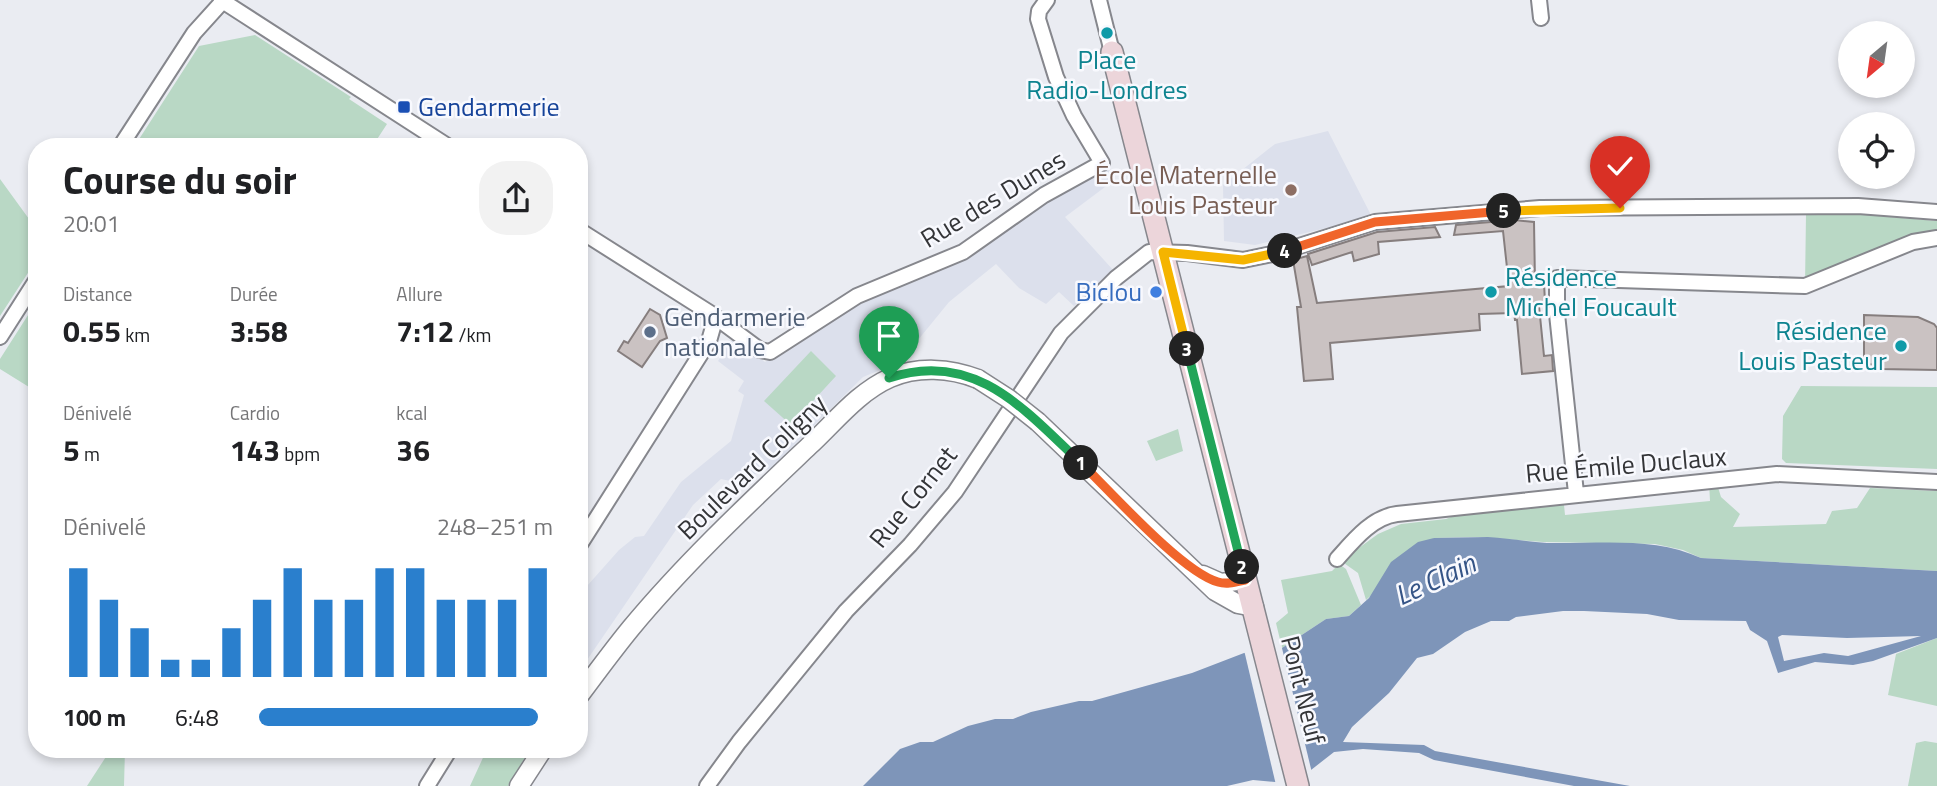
<!DOCTYPE html>
<html lang="fr">
<head>
<meta charset="utf-8">
<style>
	:root { --surface:#fff; --page:#f2f2f2; --text:#202124; --muted:#757577; --accent:#2a7fcd }
	body { margin:0; font-family:"Titillium Web",sans-serif; background:var(--page); color:var(--text); height:100vh; display:flex; flex-direction:column; font-size:26px; white-space:nowrap }
	* { box-sizing:border-box; margin:0 }
	p { font-size:23px; color:var(--muted) }
	.icon { flex:none; width:38px; height:38px; fill:none; stroke:currentColor; stroke-width:2; stroke-linecap:round; stroke-linejoin:round }
	.map { position:relative; flex:1; overflow:hidden }
	.details { position:absolute; left:28px; top:138px; width:560px; height:620px; display:flex; flex-direction:column; background:var(--surface); border-radius:28px; box-shadow:0 4px 10px #0003 }
	.details>* { flex:none }
	.needle { width:46px; rotate:209deg }
	.controls { position:absolute; left:1838px; top:21px; display:grid; gap:14px }
	.controls a { display:grid; place-items:center; width:77px; height:77px; border-radius:50%; background:var(--surface); box-shadow:0 4px 10px #0003; font-size:35px }
	.pin { position:absolute; display:grid; place-items:center; width:60px; height:60px; color:#fff; margin:-72px -30px; border-radius:50% 50% 50% 0; rotate:-45deg; box-shadow:0 0 7px #0007 }
	.pin .icon { rotate:45deg }
	.km { position:absolute; width:35px; height:35px; margin:-18px; border-radius:50%; background:#222; color:#fff; font-size:19px; line-height:35px; text-align:center }
	.round { display:grid; place-items:center; flex:none; width:74px; height:74px; border-radius:28px; background:var(--page) }
	.overview { display:flex; align-items:center; justify-content:space-between; height:119px; padding:0 35px }
	h1 { font-size:38px; font-weight:700; line-height:52px }
	.stats { display:grid; grid-template-columns:repeat(3,1fr); gap:10px; height:119px; padding:7px 35px }
	.stats div { display:grid; align-content:center }
	.stats b { font-size:30px; font-weight:700 }
	.stats small { font-size:19px; font-weight:400 }
	.stats p { font-size:19px }
	.chart { height:196px; padding:14px 35px }
	.chart p { display:flex; justify-content:space-between }
	.chart svg { width:100%; height:126px; margin-top:7px; stroke:var(--accent); stroke-width:6 }
	ul { padding:0 35px; list-style:none; font-size:23px }
	li { display:grid; grid-template-columns:112px 84px 1fr; align-items:center; height:52px }
	li i { height:18px; border-radius:9px; background:var(--accent) }
	.map>svg:first-child { display:block }
	.built { fill:#dce0ec }
	.green { fill:#b9d8c5 }
	.water { fill:#7e95b9; fill-rule:evenodd }
	.pier { fill:#eaecf2 }
	.building { fill:#cac2c2; stroke:#867e7e; stroke-width:2 }
	.lines { fill:none; stroke-linecap:round; stroke-linejoin:round }
	.minor-casing { stroke:#86878d; stroke-width:18 }
	.tertiary-casing { stroke:#86878d; stroke-width:21 }
	.secondary-casing { stroke:#86878d; stroke-width:24 }
	.minor { stroke:#fff; stroke-width:14 }
	.tertiary { stroke:#fff; stroke-width:18 }
	.secondary { stroke:#ecd5da; stroke-width:21 }
	.tertiary-bridge-casing { stroke:#86878d; stroke-width:21; stroke-linecap:butt }
	.tertiary-bridge { stroke:#fff; stroke-width:18 }
	.split-1-casing { stroke:#fff; stroke-width:14 }
	.split-2-casing { stroke:#fff; stroke-width:14 }
	.split-3-casing { stroke:#fff; stroke-width:14 }
	.split-4-casing { stroke:#fff; stroke-width:14 }
	.split-5-casing { stroke:#fff; stroke-width:14 }
	.split-6-casing { stroke:#fff; stroke-width:14 }
	.split-1 { stroke:#22a559; stroke-width:9 }
	.split-2 { stroke:#f0652b; stroke-width:9 }
	.split-3 { stroke:#22a559; stroke-width:9 }
	.split-4 { stroke:#f5b400; stroke-width:9 }
	.split-5 { stroke:#f0652b; stroke-width:9 }
	.split-6 { stroke:#f5b400; stroke-width:9 }
	.culture-dot { fill:#0f9aa8; stroke:#f8f9fe; stroke-width:2.5 }
	.transit-dot { fill:#1a4fb4; stroke:#f8f9fe; stroke-width:2.5 }
	.education-dot { fill:#8d6e63; stroke:#f8f9fe; stroke-width:2.5 }
	.shop-dot { fill:#3f7fe0; stroke:#f8f9fe; stroke-width:2.5 }
	.service-dot { fill:#5c6f8a; stroke:#f8f9fe; stroke-width:2.5 }
	.labels { text-anchor:middle; stroke-width:5; stroke-linejoin:round; paint-order:stroke }
	.culture-label { font-size:26px; fill:#0d838f; stroke:#f8f9fe }
	.transit-label { font-size:26px; fill:#164399; stroke:#f8f9fe; text-anchor:start }
	.education-label { font-size:26px; fill:#785e54; stroke:#f8f9fe; text-anchor:end }
	.street-label { font-size:26px; fill:#343538; stroke:#f8f9fe }
	.shop-label { font-size:26px; fill:#366cbe; stroke:#f8f9fe; text-anchor:end }
	.service-label { font-size:26px; fill:#4e5e75; stroke:#f8f9fe; text-anchor:start }
	.water-label { font-size:28px; font-style:italic; fill:#355486; stroke:#f8f9fe }
</style>
</head>
<body>
<div class="map">
<svg width="1937" height="786" viewBox="0 0 1937 786">
	<rect width="100%" height="100%" fill="#eaecf2"/>
	<path class="built" d="M1328,131l44,86 -117,28 -31,-4 -1,-56 52,-41z
		M1110,161l-1,23 -44,33 49,54 -40,35 -15,-14 -13,12 -27,-16 -23,-24 -47,38 -49,60 -37,15 -92,91 -36,14 -14,-3 -28,26 -106,155 -8,1v-66l40,-45 16,-13 9,-1 37,-54 50,-41 13,-46 -6,-4 6,-10 -26,-20 15,-23 32,24 91,-60 78,-33 118,-75z"/>
	<path class="green" d="M255,35l96,62 -2,2 38,25 -15,23h-238l65,-101z
		M0,179l37,51v29l-37,57z
		M1806,214h50l81,7v17l-132,48z
		M37,301v91l-37,-23v-10z
		M811,351l25,25 -45,49 -27,-24z
		M1801,386l136,1v82l-151,-6 -4,-4 1,-43z
		M1178,429l5,22 -27,10 -9,-20z
		M1716,481l5,16 19,17 -7,13 93,-3 6,-13 25,-3 13,-20 67,3v80l-236,-13 -18,-8 -28,-6 -112,-2 -65,-5 -44,1 -68,62 -8,-27 -17,-12 37,-27 23,-10 45,-5 39,-16 78,-8 2,20 145,-14 -1,-19z
		M1339,564l7,5 15,36 -12,11 -23,3 -44,29 -6,-25 12,-10 -7,-33 51,-9z
		M1937,638v68l-49,-11 8,-41z
		M1925,741l12,2v43h-29l8,-43z
		M111,749h14l-1,37h-37z
		M487,749h43l-22,37h-38z"/>
	<path class="water" d="M1488,537c20,1 40,5 59,6 51,1 107,-7 154,15l236,13v67l-64,23 -20,4 -38,-3 -37,11 -11,-32 -17,-11 -4,-9 -67,-1 -32,-6 -63,-3h-21l-47,6 -7,4h-18l-26,11 -32,22 -16,4 -28,35 -37,34 -9,15 81,3 11,6 195,35h-56l-140,-26 -15,-7 -56,-4 -29,3 -23,18 -36,12 -22,-2 -26,6h-364l37,-37 20,-7h13l35,-16 27,-7h18l18,-7 48,-11h13l100,-28 52,-20 38,-5 44,-29 23,-3 20,-18 22,-36 27,-20 16,-4zM1782,635l65,3 74,-2 -73,20 -24,-3 -40,8 -6,-24z"/>
	<path class="pier" d="M1281,644l31,129 -36,12 -32,-135z"/>
	<path class="building" d="M1514,220l20,2 1,61h9l1,19 -6,4 5,50 8,-1 1,16 -31,3 -5,-54h-2l-1,-7 -35,1 1,16 -150,13 3,36 -29,2 -7,-74h4l-8,-47 14,-4 10,47 192,-17 -6,-55 -49,4 2,-10z
		M1435,227l5,10 -62,5 1,12 -25,7 -2,-9 -40,13 -4,-11 69,-22z
		M650,309l10,6 7,23 -7,3 -18,26 -24,-16 6,-10 4,2z
		M1864,315l54,2 16,7 3,4v42l-56,-1v-4l-17,-1z"/>
	<g class="lines">
		<g class="minor-casing">
			<path id="minor" d="M221,0l228,147
				M1099,0l13,52
				M1539,0l2,18
				M120,147l74,-114 28,-31
				M579,230l131,83 50,37 10,2 87,-56 106,-44 81,-57 58,-32 -28,-47 -18,-39 -18,-58 1,-8 8,-11
				M0,337l37,-58
				M1576,493l-19,-179v-36l248,8 108,-44 24,-4
				M579,546l130,-205 6,-21
				M1337,559c16,-18 35,-42 60,-45l380,-40 160,8
				M427,786l23,-37
				M707,786l32,-44 107,-131 64,-66 45,-53 106,-159 55,-55 33,-26 38,1 56,7 34,-7 98,-31 165,-14 318,-2 79,6"/>
		</g>
		<g class="tertiary-casing">
			<path id="tertiary" d="M1038,422l177,169 23,13 16,3
				M1203,575l18,8 24,-3
				M579,696c17,-23 34,-46 52,-68 54,-65 117,-124 178,-182 25,-23 49,-54 81,-68 28,-12 60,-10 88,1
				M519,786l24,-37"/>
		</g>
		<g class="secondary-casing">
			<path id="secondary" d="M1112,52l186,734"/>
		</g>
		<use href="#minor" class="minor"/>
		<use href="#tertiary" class="tertiary"/>
		<use href="#secondary" class="secondary"/>
		<g class="tertiary-bridge-casing">
			<path id="tertiary-bridge" d="M978,379l31,20 29,23"/>
		</g>
		<use href="#tertiary-bridge" class="tertiary-bridge"/>
	</g>
	<g class="lines">
		<g class="split-1-casing">
			<path id="split-1" d="M889,378c85,-29 136,32 192,85"/>
		</g>
		<g class="split-2-casing">
			<path id="split-2" d="M1081,463c30,29 101,109 137,119 9,3 18,0 27,-2l-3,-13"/>
		</g>
		<g class="split-3-casing">
			<path id="split-3" d="M1187,349l55,218"/>
		</g>
		<g class="split-4-casing">
			<path id="split-4" d="M1187,349l-24,-97 80,8 42,-9"/>
		</g>
		<g class="split-5-casing">
			<path id="split-5" d="M1285,251l90,-29 129,-11"/>
		</g>
		<g class="split-6-casing">
			<path id="split-6" d="M1504,211l116,-3"/>
		</g>
		<use href="#split-1" class="split-1"/>
		<use href="#split-2" class="split-2"/>
		<use href="#split-3" class="split-3"/>
		<use href="#split-4" class="split-4"/>
		<use href="#split-5" class="split-5"/>
		<use href="#split-6" class="split-6"/>
	</g>
	<g class="culture-dot">
		<circle cx="1107" cy="33" r="7"/>
		<circle cx="1491" cy="292" r="7"/>
		<circle cx="1901" cy="346" r="7"/>
	</g>
	<rect class="transit-dot" x="397" y="100" width="14" height="14" rx="3.5"/>
	<circle class="education-dot" cx="1291" cy="190" r="7"/>
	<circle class="shop-dot" cx="1156" cy="292" r="7"/>
	<circle class="service-dot" cx="650" cy="332" r="7"/>
	<g class="labels">
		<g class="culture-label">
			<text x="1107" y="69">Place<tspan x="1107" dy="30">Radio-Londres</tspan></text>
			<text x="1505" y="286" text-anchor="start">Résidence<tspan x="1505" dy="30">Michel Foucault</tspan></text>
			<text x="1887" y="340" text-anchor="end">Résidence<tspan x="1887" dy="30">Louis Pasteur</tspan></text>
		</g>
		<g class="transit-label">
			<text x="418" y="116">Gendarmerie</text>
		</g>
		<g class="education-label">
			<text x="1277" y="184">École Maternelle<tspan x="1277" dy="30">Louis Pasteur</tspan></text>
		</g>
		<g class="street-label">
			<text transform="translate(993 199) rotate(-31)" y="9">Rue des Dunes</text>
			<text transform="translate(1626 465) rotate(-5)" y="9">Rue Émile Duclaux</text>
			<text transform="translate(752 467) rotate(-44)" y="9">Boulevard Coligny</text>
			<text transform="translate(913 497) rotate(-51)" y="9">Rue Cornet</text>
			<text transform="translate(1303 690) rotate(76)" y="9">Pont Neuf</text>
		</g>
		<g class="shop-label">
			<text x="1142" y="301">Biclou</text>
		</g>
		<g class="service-label">
			<text x="664" y="326">Gendarmerie<tspan x="664" dy="30">nationale</tspan></text>
		</g>
		<g class="water-label">
			<text transform="translate(1435 579) rotate(-25)" y="10">Le Clain</text>
		</g>
	</g>
</svg>
<div class="controls">
<a><svg class="needle" viewBox="-14 -14 28 28"><path d="M0-13l5 13h-10z" fill="#e53935"/><path d="M0 13l5-13h-10z" fill="#757577"/></svg></a>
<a><svg class="icon" aria-label="locate" viewBox="0 0 24 24"><circle cx="12" cy="12" r="6"/><path d="M12 2v4M12 18v4M2 12h4M18 12h4"/></svg></a>
</div>
<div class="pin" style="left:889px;top:378px;background:#1e9e55"><svg class="icon" aria-label="arrive" viewBox="0 0 24 24"><path d="M6 21V4h12l-3 4 3 4H6"/></svg></div>
<div class="pin" style="left:1620px;top:208px;background:#d93025"><svg class="icon" aria-label="check" viewBox="0 0 24 24"><path d="M5 12l5 5 9-10"/></svg></div>
<b class="km" style="left:1081px;top:463px">1</b>
<b class="km" style="left:1242px;top:567px">2</b>
<b class="km" style="left:1187px;top:349px">3</b>
<b class="km" style="left:1285px;top:251px">4</b>
<b class="km" style="left:1504px;top:211px">5</b>
<section class="details">
<div class="overview"><div><h1>Course du soir</h1><p>20:01</p></div><a class="round"><svg class="icon" aria-label="share" viewBox="0 0 24 24"><path d="M12 15V3M7 8l5-5 5 5M5 13v7h14v-7"/></svg></a></div>
<div class="stats">
<div><p>Distance</p><b>0.55<small> km</small></b></div>
<div><p>Durée</p><b>3:58</b></div>
<div><p>Allure</p><b>7:12<small> /km</small></b></div>
</div>
<div class="stats">
<div><p>Dénivelé</p><b>5<small> m</small></b></div>
<div><p>Cardio</p><b>143<small> bpm</small></b></div>
<div><p>kcal</p><b>36</b></div>
</div>
<div class="chart"><p><span>Dénivelé</span>248–251 m</p>
<svg viewBox="0 0 160 44" preserveAspectRatio="none"><path d="M5 44V6M15 44V17M25 44V27M35 44V38M45 44V38M55 44V27M65 44V17M75 44V6M85 44V17M95 44V17M105 44V6M115 44V6M125 44V17M135 44V17M145 44V17M155 44V6"/></svg>
</div>
<ul>
<li><b>100 m</b>6:48<i style="width:95%"></i></li>
</ul>
</section>
</div>
</body>
</html>
